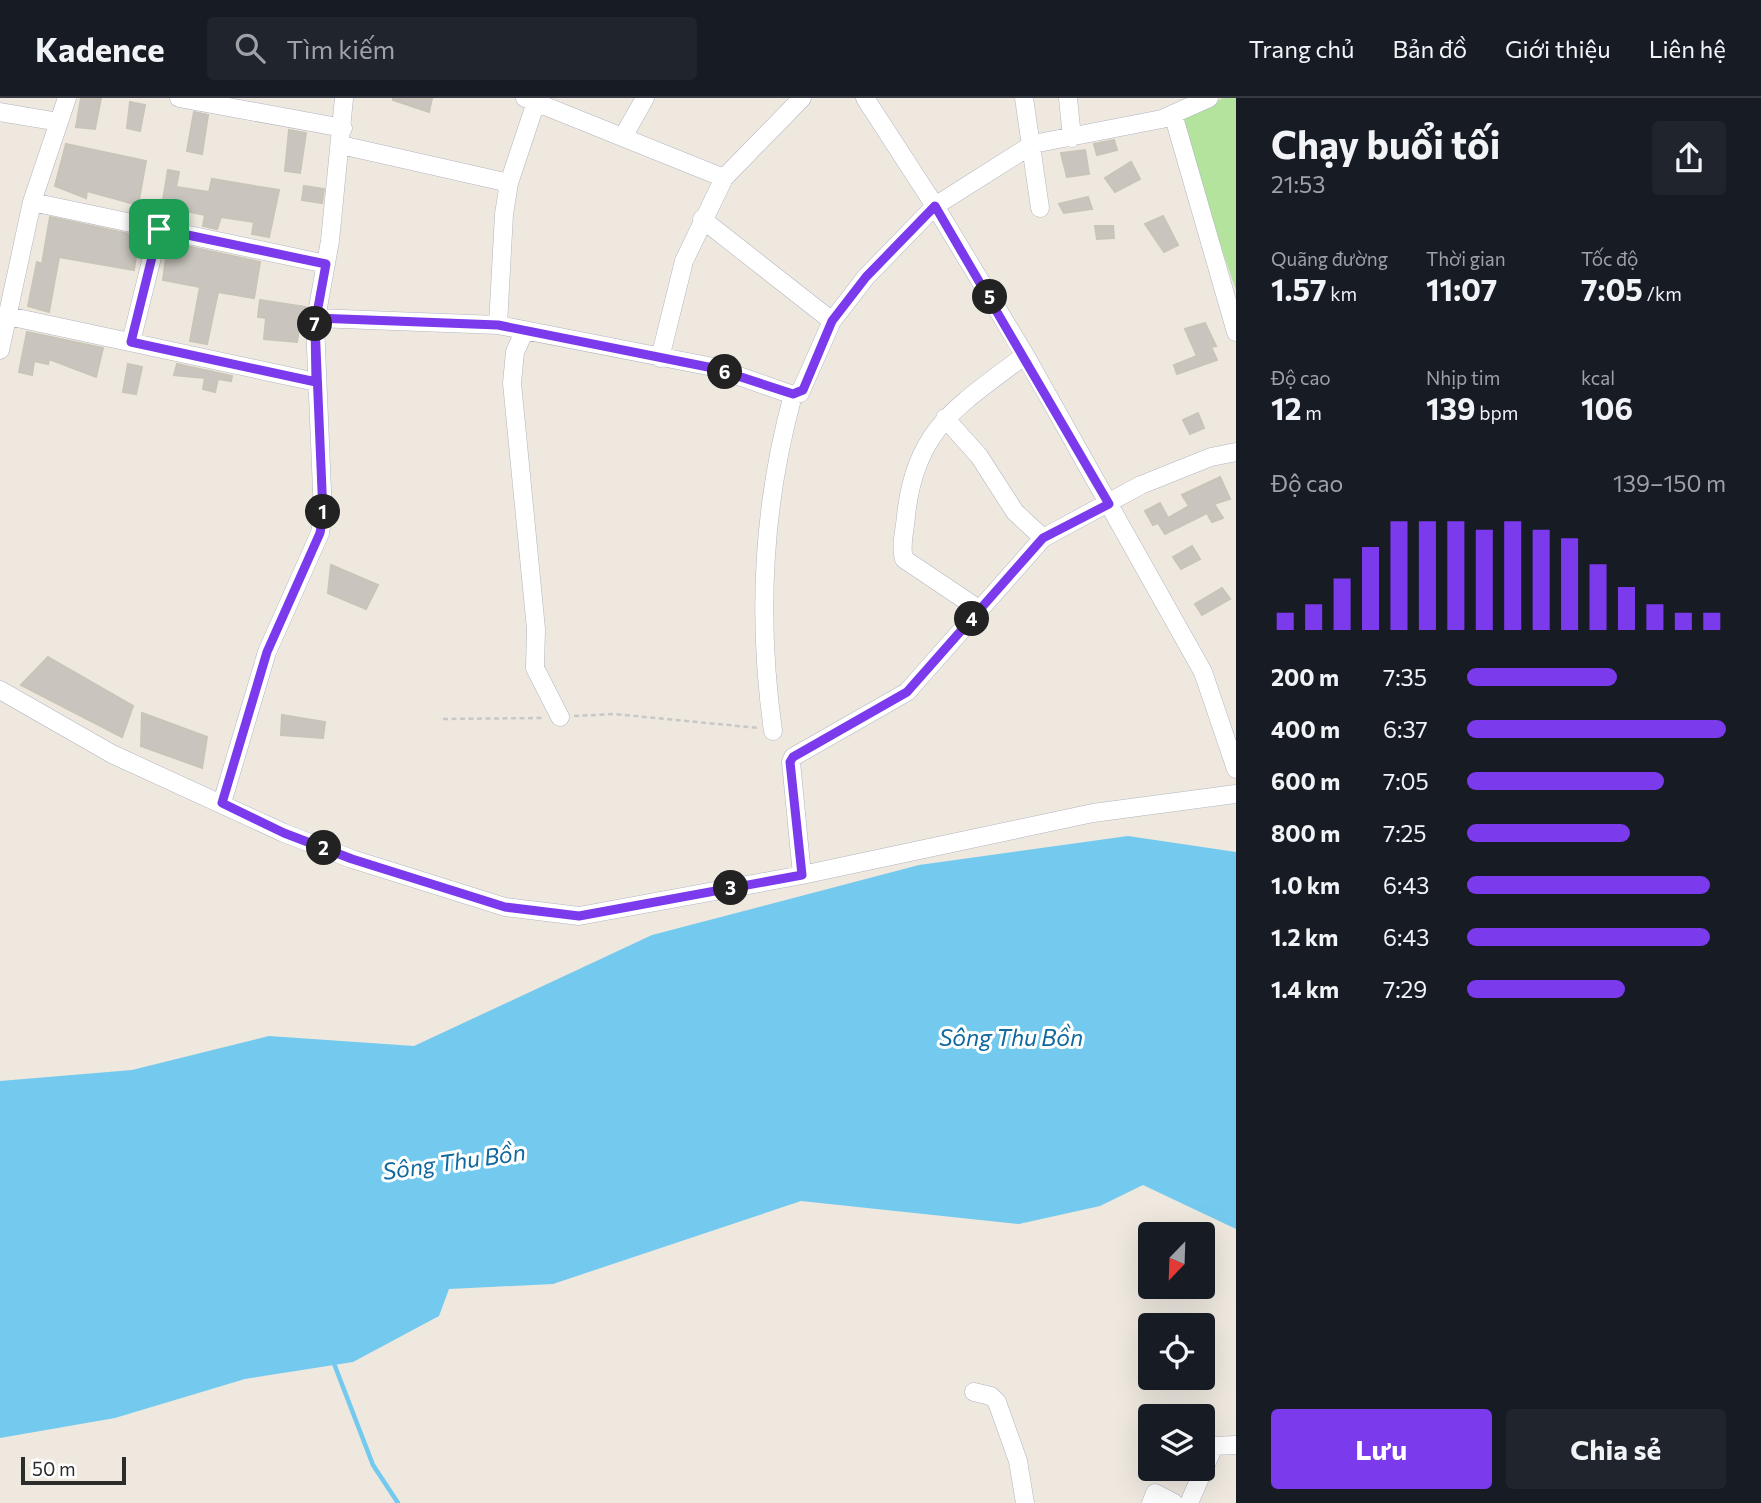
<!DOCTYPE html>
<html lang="vi">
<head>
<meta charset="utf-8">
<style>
	:root { --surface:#171b24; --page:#20242c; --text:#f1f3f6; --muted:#9ea1a6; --line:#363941; --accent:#7c3aed }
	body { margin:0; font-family:Commissioner,sans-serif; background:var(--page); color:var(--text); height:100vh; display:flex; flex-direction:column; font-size:26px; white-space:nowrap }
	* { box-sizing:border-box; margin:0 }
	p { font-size:23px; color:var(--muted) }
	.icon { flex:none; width:38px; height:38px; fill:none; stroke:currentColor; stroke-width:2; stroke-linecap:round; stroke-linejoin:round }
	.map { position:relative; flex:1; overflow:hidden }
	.details { display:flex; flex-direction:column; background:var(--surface); width:525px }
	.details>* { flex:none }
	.needle { width:46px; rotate:203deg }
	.fabs { position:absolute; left:1138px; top:1124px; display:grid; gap:14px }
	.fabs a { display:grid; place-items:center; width:77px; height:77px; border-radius:7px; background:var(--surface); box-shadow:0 7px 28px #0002; font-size:35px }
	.scale { position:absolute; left:21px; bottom:18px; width:105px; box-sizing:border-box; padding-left:7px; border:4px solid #2c2c2c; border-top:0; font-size:19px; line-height:24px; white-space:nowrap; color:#2c2c2c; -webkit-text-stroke:5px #fff; paint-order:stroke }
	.pin { position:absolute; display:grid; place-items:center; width:60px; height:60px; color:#fff; margin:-30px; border-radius:14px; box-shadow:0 4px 10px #0006 }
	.km { position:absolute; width:35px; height:35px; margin:-18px; border-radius:50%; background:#222; color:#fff; font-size:19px; line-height:35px; text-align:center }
	.round { display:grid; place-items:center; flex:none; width:74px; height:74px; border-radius:7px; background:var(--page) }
	.overview { display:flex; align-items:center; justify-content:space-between; height:119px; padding:0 35px }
	h1 { font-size:38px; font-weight:700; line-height:52px }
	.figures { display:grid; grid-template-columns:repeat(3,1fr); gap:10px; height:119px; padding:7px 35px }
	.figures div { display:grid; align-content:center }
	.figures b { font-size:30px; font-weight:700 }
	.figures small { font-size:19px; font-weight:400 }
	.figures p { font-size:19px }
	.chart { height:196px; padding:14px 35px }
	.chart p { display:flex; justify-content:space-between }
	.chart svg { width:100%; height:126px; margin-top:7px; stroke:var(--accent); stroke-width:6 }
	.cta { display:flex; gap:14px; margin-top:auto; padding:14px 35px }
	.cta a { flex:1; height:80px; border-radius:7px; background:var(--accent); color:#fff; font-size:28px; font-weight:700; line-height:80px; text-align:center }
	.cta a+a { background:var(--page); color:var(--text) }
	ul { padding:0 35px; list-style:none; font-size:23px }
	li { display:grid; grid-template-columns:112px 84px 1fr; align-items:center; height:52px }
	li i { height:18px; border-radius:9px; background:var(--accent) }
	header { display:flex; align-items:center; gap:42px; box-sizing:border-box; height:98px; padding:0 35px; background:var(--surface); border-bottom:2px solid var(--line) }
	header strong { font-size:33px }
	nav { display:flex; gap:38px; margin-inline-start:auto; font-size:24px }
	.search { width:490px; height:63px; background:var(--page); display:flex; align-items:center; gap:18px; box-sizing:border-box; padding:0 24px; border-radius:7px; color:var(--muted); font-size:26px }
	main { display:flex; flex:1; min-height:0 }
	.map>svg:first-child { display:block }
	.green { fill:#b3e39d }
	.water { fill:#74caee }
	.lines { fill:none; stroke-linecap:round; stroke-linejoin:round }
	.stream { stroke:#74caee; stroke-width:4.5 }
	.building { fill:#c9c5be; stroke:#c9c4b8; stroke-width:2 }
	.street-casing { stroke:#b2b5c0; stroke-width:19 }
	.path { stroke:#c8c8c8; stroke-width:2.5; stroke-dasharray:5 3.5; stroke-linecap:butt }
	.street { stroke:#fff; stroke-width:18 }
	.route-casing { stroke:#fff; stroke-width:14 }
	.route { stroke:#7c3aed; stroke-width:9 }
	.labels { text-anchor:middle; stroke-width:6; stroke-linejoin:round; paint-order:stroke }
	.water-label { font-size:23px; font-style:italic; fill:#0f689e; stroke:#fff }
</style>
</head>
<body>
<header>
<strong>Kadence</strong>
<div class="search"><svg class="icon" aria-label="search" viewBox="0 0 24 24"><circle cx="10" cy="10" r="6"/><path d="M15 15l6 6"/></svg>Tìm kiếm</div>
<nav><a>Trang chủ</a><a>Bản đồ</a><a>Giới thiệu</a><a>Liên hệ</a></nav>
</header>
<main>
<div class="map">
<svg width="1236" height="1405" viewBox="0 0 1236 1405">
	<rect width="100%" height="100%" fill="#eee8df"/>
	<path class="green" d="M1223,0h13v192l-57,-163 4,-10z"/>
	<path class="water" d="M1128,738l108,16v377l-93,-44 -43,21 -81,18 -218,-23 -248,83 -104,5 -10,27 -86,46 -108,17 -130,39 -115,20v-357l132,-11 137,-34 145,10 238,-111 267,-70z"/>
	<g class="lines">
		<path class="stream" d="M333,1263l40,104 25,38"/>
	</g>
	<path class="building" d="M81,0h20l-6,31 -19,-2z
		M393,0h39l-3,14 -36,-12z
		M130,4l15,3 -5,26 -13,-3z
		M194,14l14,3 -6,39 -15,-3z
		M289,32l17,3 -6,40 -15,-2z
		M1114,42l3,10 -20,5 -3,-11z
		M66,46l80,17 -8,44 -51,-14 -1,7 -31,-12z
		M1085,52l4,24 -22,3 -6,-24z
		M1131,64l9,17 -25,13 -10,-14z
		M168,72l11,2 -3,15 33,5 3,-13 67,11 -10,47 -17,-3 2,-12 -33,-5 -4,12 -14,-3 2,-11 -43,-9z
		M304,88l20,3 -2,14 -20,-3z
		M1088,99l4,12 -28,4 -5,-9z
		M1163,118l15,29 -14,7 -19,-28z
		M50,119l89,19 -5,34 -75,-13 -10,55 -21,-6 9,-44 5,2z
		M1095,128h18l1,12 -17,1z
		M168,144l92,20 -6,36 -36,-6 -11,52 -17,-3 10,-54 -37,-7z
		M260,202l46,7 -2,16h-4l-3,19 -33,-3 2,-21 -8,-1z
		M1205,225l11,23 -5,1 6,13 -40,14 -3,-9 23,-9 -12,-27z
		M27,234l76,16 -7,29 -47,-18 -1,5 -14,-3 -2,14 -13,-3z
		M128,266l14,3 -6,27 -13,-2z
		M177,266l55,12 -1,5 -13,-2 -3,13 -12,-3 2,-11 -31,-3z
		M1198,315l6,15 -14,6 -7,-14z
		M1220,379l10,22 -16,5 9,14 -11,4 -5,-9 -42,21 -7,-11 -5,2 -8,-14 15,-8 8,15 21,-12 -7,-11z
		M1192,448l8,13 -19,10 -8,-12z
		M331,467l47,20 -12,24 -38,-16z
		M1222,490l8,11 -28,16 -7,-11z
		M48,559l85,49 -11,31 -101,-52z
		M142,615l65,24 -5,31 -61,-22z
		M282,617l43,7 -2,16 -42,-3z"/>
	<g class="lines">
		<g class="street-casing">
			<path id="street" d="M179,0l164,30
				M525,0l199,80
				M865,0l70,108 90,149 178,317 33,97
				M1024,0l16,110
				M1068,0l4,40
				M0,14l59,10
				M1173,16l63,218
				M624,37l21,-37
				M341,47l168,38
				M32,104l294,62
				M702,121l130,102
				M8,218l308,66
				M316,220l182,7 215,42 80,28 7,-2 32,-72 34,-44 69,-71 98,-62 129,-25 47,-21
				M498,227l6,-111 5,-31 27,-81
				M525,232l-10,22 -3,31 24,246 -1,39 25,49
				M131,244l28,-113
				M0,252l32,-148 35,-104
				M660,260l24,-97 40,-83 78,-80
				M945,320l34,38 36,56 28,26
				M980,512l-76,-51c-4,-13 1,-29 2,-43 9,-89 54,-111 119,-161
				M0,592l112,64 172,79 68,26 153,48 74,9 223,-41 291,-62 143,-19
				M773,633c-16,-113 -10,-227 20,-336
				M222,705l45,-151 53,-119 3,-19 -8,-190 15,-83 14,-143
				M802,777l-11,-113 2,-5 114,-65 136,-154 98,-53 70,-28 25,-5
				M974,1294l17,4 6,6 21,59 7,42
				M1151,1405l4,-10 19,10
				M1189,1405l25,-57 22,-1"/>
		</g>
		<path class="path" d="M574,618l40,-2 145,14
			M443,621l100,-1"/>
		<use href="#street" class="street"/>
	</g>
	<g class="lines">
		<g class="route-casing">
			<path id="route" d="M159,131l167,35 -11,60 8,190 -3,19 -53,119 -45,151 62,30 68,26 153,48 74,9 223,-41 -12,-113 3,-5 114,-65 136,-154 66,-34 -174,-298 -69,71 -34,44 -29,69 -10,4 -80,-26 -215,-43 -182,-7 -1,6 1,58 -185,-40 28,-113"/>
		</g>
		<use href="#route" class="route"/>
	</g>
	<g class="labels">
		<g class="water-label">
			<text x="1011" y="948">Sông Thu Bồn</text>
			<text transform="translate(454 1064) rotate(-8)" y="8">Sông Thu Bồn</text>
		</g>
	</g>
</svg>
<div class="fabs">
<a><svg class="needle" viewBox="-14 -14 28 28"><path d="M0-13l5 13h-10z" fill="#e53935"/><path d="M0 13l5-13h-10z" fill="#9ea1a6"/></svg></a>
<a><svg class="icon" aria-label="locate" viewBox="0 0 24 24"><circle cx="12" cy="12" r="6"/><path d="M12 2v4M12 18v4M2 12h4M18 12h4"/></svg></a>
<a><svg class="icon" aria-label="layers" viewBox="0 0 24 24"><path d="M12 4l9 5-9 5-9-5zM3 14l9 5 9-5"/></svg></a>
</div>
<div class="scale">50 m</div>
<div class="pin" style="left:159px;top:131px;background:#1e9e55"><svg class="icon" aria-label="arrive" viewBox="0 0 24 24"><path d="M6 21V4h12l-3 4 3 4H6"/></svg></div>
<b class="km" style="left:323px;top:414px">1</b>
<b class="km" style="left:324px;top:750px">2</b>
<b class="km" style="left:731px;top:790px">3</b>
<b class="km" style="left:972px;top:521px">4</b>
<b class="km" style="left:990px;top:199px">5</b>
<b class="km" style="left:725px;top:274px">6</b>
<b class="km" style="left:315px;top:226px">7</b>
</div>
<section class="details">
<div class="overview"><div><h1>Chạy buổi tối</h1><p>21:53</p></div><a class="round"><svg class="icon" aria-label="share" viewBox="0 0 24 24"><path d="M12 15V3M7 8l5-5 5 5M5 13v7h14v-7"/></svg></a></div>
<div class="figures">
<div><p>Quãng đường</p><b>1.57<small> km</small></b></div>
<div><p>Thời gian</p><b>11:07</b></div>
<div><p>Tốc độ</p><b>7:05<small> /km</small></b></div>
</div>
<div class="figures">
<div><p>Độ cao</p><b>12<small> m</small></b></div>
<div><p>Nhịp tim</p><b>139<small> bpm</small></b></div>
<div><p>kcal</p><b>106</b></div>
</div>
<div class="chart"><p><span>Độ cao</span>139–150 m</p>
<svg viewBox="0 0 160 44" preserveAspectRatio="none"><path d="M5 44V38M15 44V35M25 44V26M35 44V15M45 44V6M55 44V6M65 44V6M75 44V9M85 44V6M95 44V9M105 44V12M115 44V21M125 44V29M135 44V35M145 44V38M155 44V38"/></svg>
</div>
<ul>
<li><b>200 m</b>7:35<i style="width:58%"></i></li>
<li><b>400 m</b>6:37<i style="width:100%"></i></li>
<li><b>600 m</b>7:05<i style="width:76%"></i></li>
<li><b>800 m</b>7:25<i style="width:63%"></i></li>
<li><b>1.0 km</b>6:43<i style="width:94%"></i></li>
<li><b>1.2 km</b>6:43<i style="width:94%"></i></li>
<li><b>1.4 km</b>7:29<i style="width:61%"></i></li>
</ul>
<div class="cta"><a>Lưu</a><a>Chia sẻ</a></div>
</section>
</main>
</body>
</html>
